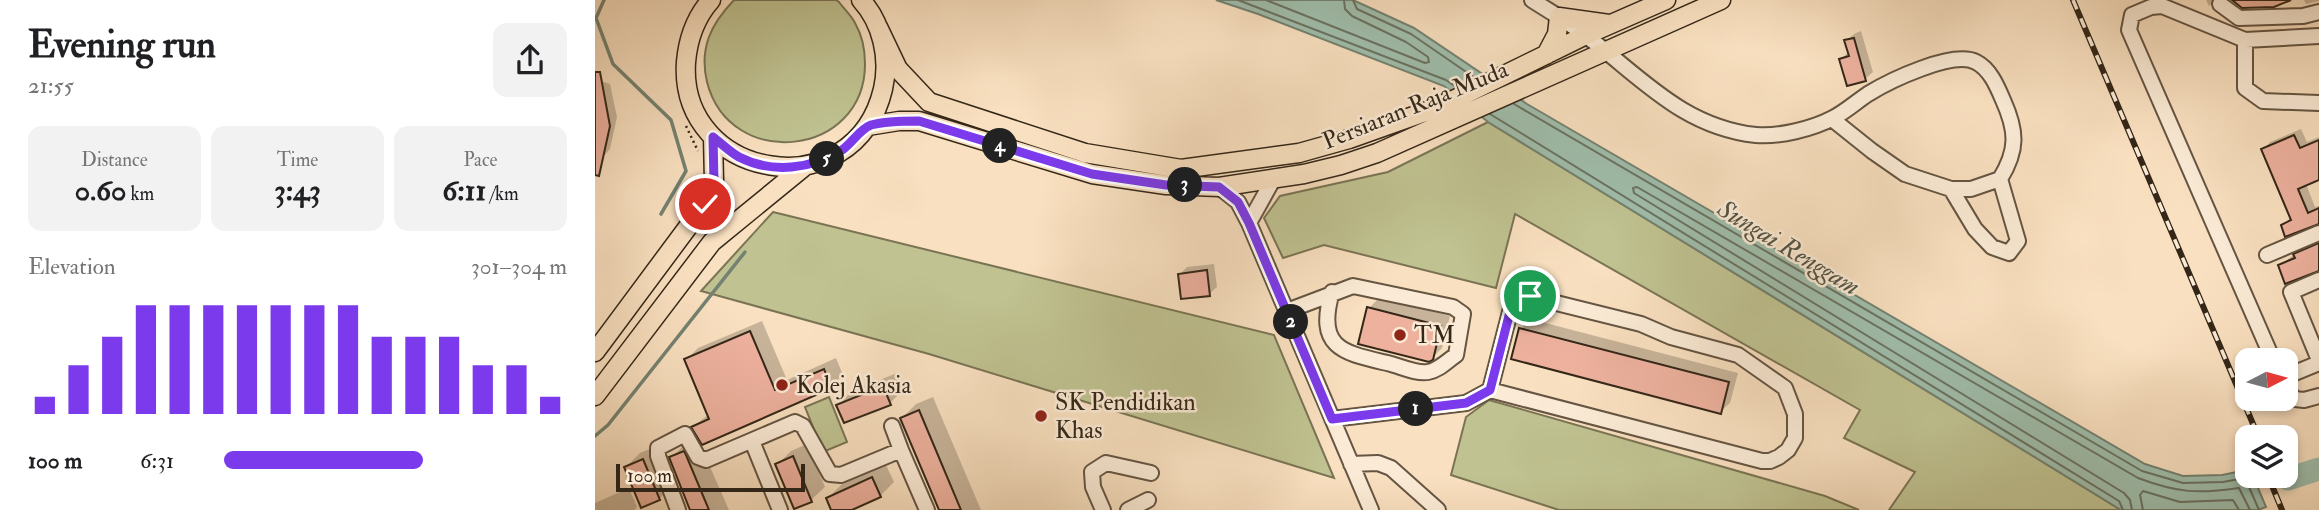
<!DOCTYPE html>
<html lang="en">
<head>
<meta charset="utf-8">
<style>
	:root { --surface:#fff; --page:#f2f2f2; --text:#202124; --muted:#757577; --accent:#7c3aed }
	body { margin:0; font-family:"IM FELL Double Pica",serif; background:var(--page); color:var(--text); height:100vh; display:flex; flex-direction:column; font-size:26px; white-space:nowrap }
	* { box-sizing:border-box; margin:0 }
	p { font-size:23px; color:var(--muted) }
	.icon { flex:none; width:38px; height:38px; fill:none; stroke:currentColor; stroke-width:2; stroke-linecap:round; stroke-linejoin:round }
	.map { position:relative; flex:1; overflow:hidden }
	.panel { display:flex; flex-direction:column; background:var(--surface); width:595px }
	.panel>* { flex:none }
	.needle { width:46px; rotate:84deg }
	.fabs { position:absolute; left:1640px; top:348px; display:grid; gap:14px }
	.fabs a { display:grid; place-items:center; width:63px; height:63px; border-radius:14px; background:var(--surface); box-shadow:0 4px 10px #0003; font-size:35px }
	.scale { position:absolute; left:21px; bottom:18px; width:189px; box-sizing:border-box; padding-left:7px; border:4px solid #342718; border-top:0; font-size:19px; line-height:24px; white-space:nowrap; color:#342718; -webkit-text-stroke:5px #fbebd6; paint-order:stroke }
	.pin { position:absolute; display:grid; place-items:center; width:60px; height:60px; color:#fff; margin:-30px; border:4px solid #fff; border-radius:50%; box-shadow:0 2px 7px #0007 }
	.km { position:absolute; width:35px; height:35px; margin:-18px; border-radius:50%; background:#222; color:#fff; font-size:19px; line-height:35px; text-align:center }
	.round { display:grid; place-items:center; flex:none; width:74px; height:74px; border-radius:14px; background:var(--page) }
	.summary { display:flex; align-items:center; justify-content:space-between; height:119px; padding:0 28px }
	h1 { font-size:38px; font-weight:800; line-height:52px }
	.figures { display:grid; grid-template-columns:repeat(3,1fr); gap:10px; height:119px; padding:7px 28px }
	.figures div { display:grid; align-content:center; border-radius:14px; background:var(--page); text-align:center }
	.figures b { font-size:30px; font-weight:800 }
	.figures small { font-size:19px; font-weight:400 }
	.figures p { font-size:19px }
	.chart { height:196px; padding:14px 28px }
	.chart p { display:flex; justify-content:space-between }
	.chart svg { width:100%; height:126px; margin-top:7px; stroke:var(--accent); stroke-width:6 }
	ul { padding:0 28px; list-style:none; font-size:23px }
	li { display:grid; grid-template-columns:112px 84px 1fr; align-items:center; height:52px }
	li i { height:18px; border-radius:9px; background:var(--accent) }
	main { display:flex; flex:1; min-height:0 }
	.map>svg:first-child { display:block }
	.green { fill:#c0c291; stroke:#7a7454; stroke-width:2 }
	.water { fill:#9fbeac; stroke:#748271; stroke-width:2 }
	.shadow { fill:#0003 }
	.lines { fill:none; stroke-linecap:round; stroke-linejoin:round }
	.shore { stroke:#6a7262; stroke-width:2 }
	.stream { stroke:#748271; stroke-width:3.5 }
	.river { stroke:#9fbeac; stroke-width:23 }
	.building { fill:#edb19e; stroke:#342718; stroke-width:2 }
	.minor-casing { stroke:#655542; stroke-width:18 }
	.major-casing { stroke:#342718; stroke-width:21 }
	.path { stroke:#342718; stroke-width:2.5; stroke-dasharray:2 3.5; stroke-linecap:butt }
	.minor { stroke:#fbebd6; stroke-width:14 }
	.major { stroke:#f9e0c0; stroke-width:18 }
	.rail-casing { stroke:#342718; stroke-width:6 }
	.rail { stroke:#fbebd6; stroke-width:3.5; stroke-dasharray:10; stroke-linecap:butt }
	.route-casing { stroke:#fff; stroke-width:14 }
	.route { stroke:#7c3aed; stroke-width:9 }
	.poi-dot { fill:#8f2418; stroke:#fbebd6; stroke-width:2.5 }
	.labels { text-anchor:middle; stroke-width:5; stroke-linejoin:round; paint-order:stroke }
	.street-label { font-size:24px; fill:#342718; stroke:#fbebd6 }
	.poi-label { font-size:24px; fill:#342718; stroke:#fbebd6; text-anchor:start }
	.water-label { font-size:26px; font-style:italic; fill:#545444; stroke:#fbebd6 }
</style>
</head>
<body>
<main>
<section class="panel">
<div class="summary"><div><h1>Evening run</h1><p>21:55</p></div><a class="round"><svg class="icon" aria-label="share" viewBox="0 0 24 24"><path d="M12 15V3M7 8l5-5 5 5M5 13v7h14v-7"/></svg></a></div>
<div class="figures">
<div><p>Distance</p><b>0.60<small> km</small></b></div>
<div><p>Time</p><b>3:43</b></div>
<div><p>Pace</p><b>6:11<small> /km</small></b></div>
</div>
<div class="chart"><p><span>Elevation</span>301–304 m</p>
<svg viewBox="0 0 160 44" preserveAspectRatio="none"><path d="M5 44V38M15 44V27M25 44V17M35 44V6M45 44V6M55 44V6M65 44V6M75 44V6M85 44V6M95 44V6M105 44V17M115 44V17M125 44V17M135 44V27M145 44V27M155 44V38"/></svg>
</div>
<ul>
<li><b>100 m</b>6:31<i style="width:58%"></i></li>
</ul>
</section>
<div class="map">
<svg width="1724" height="510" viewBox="0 0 1724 510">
	<rect width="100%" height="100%" fill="#f9e0c0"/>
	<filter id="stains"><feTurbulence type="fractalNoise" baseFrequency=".00286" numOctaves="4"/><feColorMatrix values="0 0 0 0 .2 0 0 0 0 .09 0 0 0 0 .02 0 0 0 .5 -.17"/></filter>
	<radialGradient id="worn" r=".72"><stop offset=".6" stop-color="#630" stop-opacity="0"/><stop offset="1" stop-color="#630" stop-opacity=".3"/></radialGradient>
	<path class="green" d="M139,0h102l3,2c5,7 12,13 16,21 7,12 10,27 10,41 0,93 -135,108 -158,18 -8,-34 4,-58 27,-82z
		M893,122l633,388h-232l26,-38 -71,-34 16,-28 -345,-196 -19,74 -172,-43 -41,13 -19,-40 16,-22 108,-24z
		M178,212l501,123 60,143 -405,-124 -228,-63z
		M234,397l18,45 -24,10 -18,-45z
		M894,400l336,96 34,14h-300l-108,-35 15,-58z"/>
	<path class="water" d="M621,0h137l61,28 113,76 618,360 38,12 39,-1 25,-5v6h6l13,31 -8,3h-137l-633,-388 -44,-36 -186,-72z"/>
	<path class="shadow" d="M1611,0h10l-7,6z
		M1709,0h15v1l-13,3z
		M1266,31l12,41 -8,7 -17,5 -7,-24 7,-8 -2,-11 8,-7z
		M0,79l15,5 7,33 -7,32 -7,8 -8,-2z
		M1706,129l6,13 12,-5v41l-13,6 9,23 4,-1v17l-36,2 9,-8 -29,-67 7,-8z
		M1724,240v29l-39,-3 22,-18z
		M619,264l3,23 -8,7 -29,-20 7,-7z
		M784,298l71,18 -8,32 -10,10 -63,-50z
		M935,319l208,54 -8,30 -10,9 -199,-83z
		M167,321l25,59 49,-22 7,17 -12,11 -131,58 29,66h-37l-21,-52 14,-14 15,-6 -7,-11 16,-13 -23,-54 12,-12z
		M302,373l7,16 -14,14 -52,2 14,-14z
		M338,397l48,113h-40l-39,-92 14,-14z
		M212,444l18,43 -14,13 -33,-36 13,-13z
		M62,446l16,39 -14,14 -33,-32 14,-14z
		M291,465l8,17 -14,14 -32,14h-15l-5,-12 14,-14z
		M34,488l8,19 -3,3h-39v-7z"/>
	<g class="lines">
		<path class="shore" d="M643,0l208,80 10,7
			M671,0l159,63 4,-1 -1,-5 -22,-15 -54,-26 -7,-7 -1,-9
			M758,0l4,9 54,25 64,44
			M919,104l628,367 41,12 40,-1 22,-4 14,32
			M895,114l629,387 4,9
			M1537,510l-2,-10 -6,-7 -490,-300 -1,-5 4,-1 501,291c40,15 60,16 101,10l11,22
			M1548,510l-3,-15 3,-4 37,11 53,-2 6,10"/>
		<path class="stream" d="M9,0l-8,18 17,46 58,56 15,51 -25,43
			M0,436l13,-11 137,-173"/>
		<path class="river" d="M1693,479l31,-10"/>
	</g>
	<path class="building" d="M1637,0h59l-17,7 -32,1z
		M1259,38l12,43 -19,5 -8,-27 10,-3 -5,-16z
		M0,72h5l10,54 -11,50 -4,-1z
		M1699,135l6,13 19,-8v40l-21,9 10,24 11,-5v16l-34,13 -4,-12 10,-5 -30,-71z
		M1724,243v28l-34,13 -7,-19 17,-7 -2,-4z
		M612,270l3,26 -29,3 -3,-25z
		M772,307l74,19 -8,34 -4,2 -71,-18z
		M924,328l210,54 -8,32 -210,-55z
		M155,331l25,59 49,-21 8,19 -130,57 -11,-18 18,-8 -25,-60z
		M288,386l8,19 -47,18 -8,-18z
		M324,410l42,100h-22l-39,-92z
		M89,451l2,4 23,55h-19l-21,-53z
		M198,456l19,46 -18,7 -19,-45z
		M48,459l17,41 -19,8 -17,-41z
		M277,477l9,20 -29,13h-21l-5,-12z"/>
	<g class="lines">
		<g class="minor-casing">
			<path id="minor" d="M937,0c17,11 36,22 53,35 55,41 97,92 171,100 23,2 56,-6 77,-17 12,-6 23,-16 35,-24 21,-13 85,-44 108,-32 14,7 21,24 27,38 14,31 15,50 -3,79l-29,10h-20l-46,-15 -33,-23 -40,-32
				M1625,4l19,14 64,-2 16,-4
				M1650,40v48l18,13 56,2
				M624,187l19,15 11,21 122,287
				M1356,189l24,40 17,18 17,6 9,-12 -18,-62
				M654,223l25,-45
				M1672,255l52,-22
				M1724,280l-28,12 28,68
				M692,311l66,-25 100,21 10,7 -7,41c-9,6 -17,15 -28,17 -11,2 -26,-5 -37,-8 -46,-11 -76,-14 -59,-72
				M1678,360l-144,-330 3,-15 19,-8 11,-1 83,34 74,-4
				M1690,377l34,-14
				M1690,388l10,11 9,1 15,-4
				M737,419l134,-16 24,-13 22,-86 4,-7 8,-2 117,29 30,13 67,18 47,33 10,26v24l-7,12 -9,7 -9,4h-8l-272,-71
				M297,426l9,24
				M157,441l28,69
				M756,464l27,-1 13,5 47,42
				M83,510l-20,-54v-8l27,-14 13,23 8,3 89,-38 8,4 27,48 11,1 60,-25 26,60
				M508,510l-10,-23 -1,-15 14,-9 45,10
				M533,510l20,-10"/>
		</g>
		<g class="major-casing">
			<path id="major" d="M116,0c-16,18 -23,39 -25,62 -8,118 168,149 197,27 7,-31 -1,-66 -22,-89
				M283,27l20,42 31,33 156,51 96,16 118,-16 50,-14 90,-32 147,-72 80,-35
				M951,55l11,-21 2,-17 50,7
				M273,126l31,-5h20l173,53 74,11 53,2 85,-13 37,-9 36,-12 344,-153
				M0,352l110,-148 9,-22 -1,-45
				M0,396l117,-154 93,-76"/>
		</g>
		<path class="path" d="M91,126l12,25"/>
		<use href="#minor" class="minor"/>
		<use href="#major" class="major"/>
		<g class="rail-casing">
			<path id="rail" d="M1478,0l186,438
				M1673,476l14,34"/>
		</g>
		<use href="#rail" class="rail"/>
	</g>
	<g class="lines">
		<g class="route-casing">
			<path id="route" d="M110,204l9,-22 -1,-45c9,7 17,15 26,20 33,17 73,12 103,-7 10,-7 18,-21 29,-25 15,-4 32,-4 48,-4l173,53 74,11 53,2 19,15 11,21 83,196 134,-16 24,-13 22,-86 4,-7 8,-2 6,1"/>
		</g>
		<use href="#route" class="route"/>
	</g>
	<g class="poi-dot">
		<circle cx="805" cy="335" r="7"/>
		<circle cx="187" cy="385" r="7"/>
		<circle cx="446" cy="416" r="7"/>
	</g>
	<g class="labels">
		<g class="street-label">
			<text transform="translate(820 105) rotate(-22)" y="8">Persiaran Raja Muda</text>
		</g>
		<g class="poi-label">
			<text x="819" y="343">TM</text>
			<text x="201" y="393">Kolej Akasia</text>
			<text x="460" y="410">SK Pendidikan<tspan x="460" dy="28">Khas</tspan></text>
		</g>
		<g class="water-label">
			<text transform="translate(1194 247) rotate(31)" y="9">Sungai Renggam</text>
		</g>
	</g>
	<rect width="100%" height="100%" filter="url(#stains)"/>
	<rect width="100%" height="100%" fill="url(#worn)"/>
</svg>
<div class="fabs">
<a><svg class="needle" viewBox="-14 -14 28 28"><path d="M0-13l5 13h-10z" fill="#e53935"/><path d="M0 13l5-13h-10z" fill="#757577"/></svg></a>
<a><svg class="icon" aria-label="layers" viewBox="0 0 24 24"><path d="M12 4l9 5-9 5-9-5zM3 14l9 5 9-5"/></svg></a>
</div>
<div class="scale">100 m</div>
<div class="pin" style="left:935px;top:296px;background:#1e9e55"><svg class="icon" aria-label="arrive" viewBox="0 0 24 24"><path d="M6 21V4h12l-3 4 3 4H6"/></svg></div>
<div class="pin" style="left:110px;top:204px;background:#d93025"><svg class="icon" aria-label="check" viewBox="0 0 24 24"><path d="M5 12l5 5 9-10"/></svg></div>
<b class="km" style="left:821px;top:409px">1</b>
<b class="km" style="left:696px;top:322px">2</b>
<b class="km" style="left:590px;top:185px">3</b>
<b class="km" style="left:405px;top:146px">4</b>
<b class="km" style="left:232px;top:159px">5</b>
</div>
</main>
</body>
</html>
